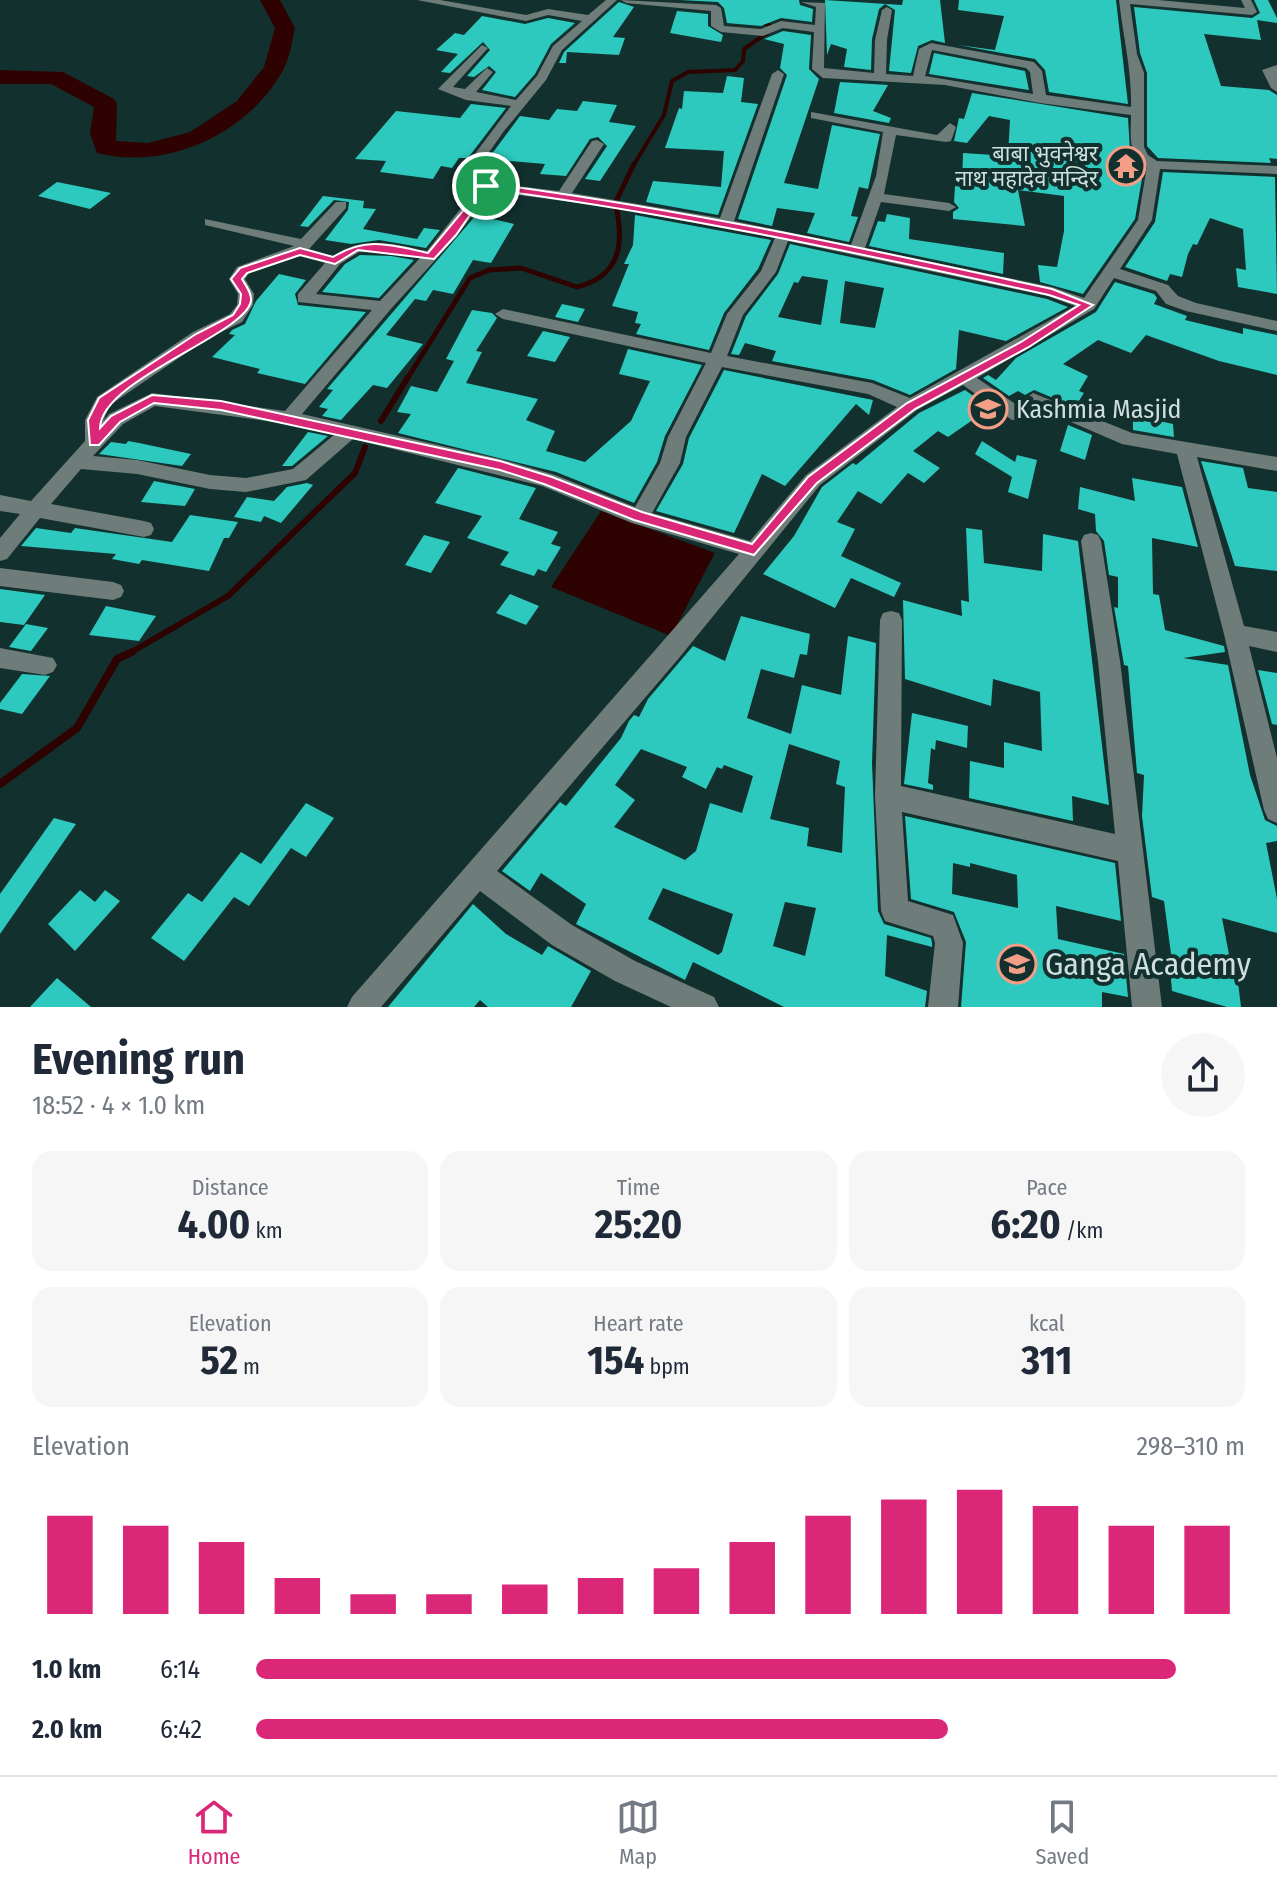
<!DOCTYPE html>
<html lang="en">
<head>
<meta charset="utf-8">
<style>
	:root { --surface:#fff; --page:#f6f6f7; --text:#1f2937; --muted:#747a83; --line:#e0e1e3; --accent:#db2777 }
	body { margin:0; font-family:"Fira Sans Condensed","Noto Sans Devanagari",sans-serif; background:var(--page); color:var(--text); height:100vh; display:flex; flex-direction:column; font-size:30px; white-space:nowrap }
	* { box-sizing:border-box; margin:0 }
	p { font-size:26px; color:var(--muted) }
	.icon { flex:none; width:44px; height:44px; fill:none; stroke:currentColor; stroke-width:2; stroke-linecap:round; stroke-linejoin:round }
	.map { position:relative; height:1007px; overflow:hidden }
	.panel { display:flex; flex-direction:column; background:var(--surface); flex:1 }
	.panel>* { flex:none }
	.pin { position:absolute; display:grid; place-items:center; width:68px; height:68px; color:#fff; margin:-34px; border:4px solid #fff; border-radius:50%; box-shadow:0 2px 8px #0007 }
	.round { display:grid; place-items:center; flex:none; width:84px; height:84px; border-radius:42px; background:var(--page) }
	.summary { display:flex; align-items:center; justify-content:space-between; height:136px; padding:0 32px }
	h1 { font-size:44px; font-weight:700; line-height:60px }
	.stats { display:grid; grid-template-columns:repeat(3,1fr); gap:12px; height:136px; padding:8px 32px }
	.stats div { display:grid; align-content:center; border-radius:20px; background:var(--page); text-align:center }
	.stats b { font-size:40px; font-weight:700 }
	.stats small { font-size:22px; font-weight:400 }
	.stats p { font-size:22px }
	.chart { height:224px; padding:16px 32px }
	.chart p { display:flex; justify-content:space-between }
	.chart svg { width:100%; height:144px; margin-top:8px; stroke:var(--accent); stroke-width:6 }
	ul { padding:0 32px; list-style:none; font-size:26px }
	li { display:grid; grid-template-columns:128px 96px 1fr; align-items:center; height:60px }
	li i { height:20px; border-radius:10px; background:var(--accent) }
	.tab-bar { display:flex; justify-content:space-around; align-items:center; height:112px; border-top:2px solid var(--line); background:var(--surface); font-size:22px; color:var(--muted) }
	.tab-bar a { display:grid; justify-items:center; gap:4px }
	.tab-bar .current { color:var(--accent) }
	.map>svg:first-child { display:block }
	.water { fill:#2d0200 }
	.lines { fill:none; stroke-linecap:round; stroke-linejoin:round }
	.stream-far3 { stroke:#2d0200; stroke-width:4 }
	.stream-far2 { stroke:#2d0200; stroke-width:5 }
	.stream-far1 { stroke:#2d0200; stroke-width:6 }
	.stream { stroke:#2d0200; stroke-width:8 }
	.river { fill:#2d0200; fill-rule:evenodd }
	.building { fill:#2dc9be; fill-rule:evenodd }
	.minor { fill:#6e7c7a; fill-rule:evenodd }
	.route { fill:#db2777; stroke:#fff; stroke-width:2; fill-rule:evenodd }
	.labels { text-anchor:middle; stroke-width:8; stroke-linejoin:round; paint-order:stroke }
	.far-poi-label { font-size:22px; fill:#cedfdd; stroke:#12312e; text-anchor:end }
	.poi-label { font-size:26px; fill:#cedfdd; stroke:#12312e; text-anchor:start }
	.near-poi-label { font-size:32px; fill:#cedfdd; stroke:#12312e; text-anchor:start }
</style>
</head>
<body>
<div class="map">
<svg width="1277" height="1007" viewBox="0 0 1277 1007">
	<rect width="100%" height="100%" fill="#12312e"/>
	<path class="water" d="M601,511l114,42 -44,83 -120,-49z"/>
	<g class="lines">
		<path class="stream-far3" d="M633,166l31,-51 8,-34 16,-9 47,-2 8,-9 1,-12 30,-21 -13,-7"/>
		<path class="stream-far2" d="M617,199l17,-35
			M407,379l63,-101 19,-8 32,-2 56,19c44,-11 47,-44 39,-81"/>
		<path class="stream-far1" d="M381,421l27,-44
			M128,654l100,-58 127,-123 10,-26"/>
		<path class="stream" d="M0,784l77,-56 40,-69 15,-7"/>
		<path class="river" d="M260,0h20l15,28c-3,13 -5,30 -12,42 -34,63 -115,101 -186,83l-7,-19 4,-27 -43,-23h-51v-14l63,2 51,27 3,5 -1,37 32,2 42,-11 47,-31 27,-34 11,-39z"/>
	</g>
	<path class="building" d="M680,0h119l1,5 13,4 -1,13 -31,-4 -20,8 -34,-3 -3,-15 -6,-6z
		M825,0l77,5 1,-5h37l5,43 -13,-3 -14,6 -7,27 -22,-2 6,-61 -10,-6 -6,5 -7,30 -1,31 -27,-3 3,-18 -16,-5 -4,11z
		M959,0h157l12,104 -79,-12 -4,-22 -10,-11 -77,-14 37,5 9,-34 -46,-6z
		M1254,0h14l9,18v5l-20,-3 4,20 -57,-6 17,52 48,4 8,5v64l-8,-1 2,5 -113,-5 -11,-12v-73l-7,-20 -6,-46 118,11 8,-5z
		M619,2l15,5 -21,30 12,1 -6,17 -52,-3 -1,11h-7l5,-11z
		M677,11l31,3v12l15,9 -2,7 -51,-9z
		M482,16l43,8 23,-6 27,5 -24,21 -16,30 -20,23 -33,-7 14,-18 -7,-6 -15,11 -7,-1 23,-26 -7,-8 -33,31 -9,-1 17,-18 -22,-4 19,-17 9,2z
		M783,31l28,4 -2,34 10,10 -35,104 34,6 14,-64 48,9 -12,55 -9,-2 -8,29 7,1 -9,25 -42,-9 8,-20 -38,-5 -5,18 -34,-7 49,-144 -7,-7 4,-24 -20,-5z
		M934,53l91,18 4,19 -100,-16z
		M727,76l17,2 -3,24 17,2 -40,111 -72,-13 7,-21 68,6 3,-36 -59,-3 14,-40 3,1 2,-18 39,2z
		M840,82l48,3 -15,26 18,7 -2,5 -55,-10z
		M972,93l156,25 2,33 14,16 -9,52 -52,75 -43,-12 -2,-17 19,2 7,-36v-35l-46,-6 7,36 -72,-7v-7l6,-4 -5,-6 1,-16 7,1 1,-34 45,3 2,-36 -21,-4 -22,27 -13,-2 5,-23 5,1z
		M583,101l34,4 -8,17 27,4 -36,55 -15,-2 22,-33 -9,-9 -8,2 -24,37 -26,-2 5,-10 -57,-5 32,-43 29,4 8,-11 20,2z
		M471,104l35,4 -38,50h-9l-7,10 -11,-2 -8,13 -53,-7 6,-11 -31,-2 41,-48 64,7z
		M1163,172l112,5 2,117 -39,-7 -2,-19 10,2 -3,-41 -33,-11 -13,27 -4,-1 -5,10 -6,23 -12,-3 -3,7 -42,-14 30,-45z
		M57,182l25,5 29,6 -21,16 -52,-13z
		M323,196l41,5 -1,7 13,1 -13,20 54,10 7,-11 16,2 -14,18 -47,-8 -28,4 -26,-4 23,-30 1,-8 -15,-2 -26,27 -8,-1z
		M887,214l23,4 -1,21 95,14 -1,21 -134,-28 9,-25 7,1z
		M476,215l38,9 -23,39 -18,-3 -20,34 -20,-4 -7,11 -11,-2 -29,36 37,9 -36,44 -14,-3 -32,35 -19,-4 6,-7 -9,-2 14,-17 -6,-1z
		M635,215l136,25 -13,29 -34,44 -15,37 -73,-16 5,-10 -6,-1 3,-11 -26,-6 17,-42h-5l9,-19z
		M790,244l257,55 21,8 -62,34 -47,-11 -3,39 -46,26 -37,-15 -101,-19 4,-10 -31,-8 -6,12 -8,-1 15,-38 32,-42zM802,276l26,4 -7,45 -43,-8 16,-35 4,1zM845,281l39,7 -9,40 -35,-5z
		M360,255l31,1 23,4 -35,38 -57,-6 23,-28z
		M279,274l27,6 -11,14 3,11 68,7 -61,72 -48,-11 3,-4 -48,-12 23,-22 -6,-1 3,-4 13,-6 11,-23z
		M1115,282l39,12 3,4 -3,6 33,12 -2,4 58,14v-6l34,7v40l-58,-14 -73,-26 -15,18 -33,-13 -35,24 25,12 -9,15 5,2 -9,14 -41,-17 -9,5 -7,-4 -9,5 -26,-18 5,-3 8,5 20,-22 80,-46z
		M562,304l23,5 -7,13 -23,-5z
		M472,310l20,3 5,5 -21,33 6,1 -16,31 72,16 -12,21 29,11 -9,20 39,11 46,-41 19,-40 -31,-7 9,-25 74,16 -37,71 -8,26 -23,41 -78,-31 -158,-39 13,-19 -14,-2 14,-26 26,6 17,-31 -8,-2z
		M543,331l27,6 -15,25 -28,-6z
		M724,370l149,30 -4,15 -13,-11 -71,82 -23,-12 -28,59 -78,-22 27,-47 6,-26z
		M965,390l25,18 -42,29 -10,-6 -25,20 27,17 -16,15 -16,-10 -27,31 -23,-13 -21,31 18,7 -14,27 60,27 -7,14 -43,-19 -16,30 -72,-34 31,-38 28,-49 31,-24 3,2 63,-52z
		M1133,415l40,9 1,13 -41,-7z
		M1068,425l24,10 -7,25 -25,-9z
		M308,432l20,4 -36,30h-10z
		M128,441l11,2 52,11 -9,12 -83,-12 12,-12 15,2z
		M982,441l33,21 2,-7 20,5 -9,39 -20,-7 4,-15 -37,-23z
		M1201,461l42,7 5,20 29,4v79l-42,-5z
		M458,468l78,20 -17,31 39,13 -7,12 10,3 -15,25 -8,-3 -4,7 -34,-11 9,-13 -42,-14 15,-22 -47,-13z
		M1132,478l50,9 16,60 -46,-9 1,56 6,1 6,35 59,16 1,6 -42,6 45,7 22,110 15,45 12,6v15l-11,2 11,56v34l-55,-15 9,47 5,1 5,41h-14l-55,-16 -2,-23 3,1 -9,-68 -12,-4 -10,-81 2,-41 -7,-2 -9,-107 -4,-1 -10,-58 4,1v-31l-9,-2 -5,-34 -8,-10 -1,-17 -17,-5 2,-22 55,14z
		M154,481l41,8 -10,17 -44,-4z
		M307,483l6,2 -32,38 -17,-7 -3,6 -27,-5 13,-20 27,4 13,-14z
		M190,515l48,7 -9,16h-5l-15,33 -67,-11 -3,4 -27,-5 4,-5 -95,-8 15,-18 35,5 4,-5 97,14z
		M966,528l16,2 2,33 58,8 1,-37 35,7 31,264 -37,-9 1,25 -104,-23 1,-37 34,7v-26l38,9 -2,-59 -47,-13 -2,27 -86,-27 -2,-79 59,16 -1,-16 8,2z
		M424,535l26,7 -19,31 -26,-8z
		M0,589l45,6 -21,30 -24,-3z
		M510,594l29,12 -13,19 -30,-12z
		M106,606l50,10 -17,25 -50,-6z
		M741,616l69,18 -3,21 -7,-1 -6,24 -33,-9 -14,49 44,16 11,-49 39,10 7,-59 28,7 -4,120 6,148 6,13 47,14 1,5v4l-45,-12 -2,41 42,15 -2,16h-141l-91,-45 -8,18 -109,-56 10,-20 -45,-31 -11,18 -28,-20 58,-69 6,4 55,-68 8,-17 5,-6 5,2 9,-18 45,-53 32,15zM789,744l51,17 -4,23 9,3 -3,66 -35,-7 2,-18 -39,-9zM641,749l46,18 -5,10 24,12 11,-22 5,2 2,-4 29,11 -11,37 -32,-10 -14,48 -11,9 -71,-33 21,-27 -20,-15zM663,888l70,26 -11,38 -4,3 -70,-36zM785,902l31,6 -11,48 -32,-10z
		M26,624l22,4 -17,23 -22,-4z
		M1258,670l19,3v52l-5,-1z
		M22,674l28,2 -28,38 -22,-5v-6z
		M912,713l56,13 -1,22 -31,-8 -1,10 -4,-2 -3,35 5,2v5l-29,-6z
		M306,803l28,15 -28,39 -15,-9 -42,58 -15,-9 -50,64 -33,-23 37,-45 14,9 39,-50 20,12z
		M905,816l210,47 6,58 -65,-15 2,33 66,15 4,43 -26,-5v15h-141l5,-65 -12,-30 -43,-13zM953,863l17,4v-4l47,12 1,33 -66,-14z
		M54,818l22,6 -76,110v-40z
		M80,890l15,12 10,-12 15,11 -45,50 -27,-27z
		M473,904l33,30 36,21 6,-9 43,25 -20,36h-83l-8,-7 -6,7h-86z
		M57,978l34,29h-61z"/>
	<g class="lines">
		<path class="minor" d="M417,0h23l86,15 22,-6 40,6 18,-15h11l-55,50 -16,30 -42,51 -31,44 1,6 85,10 33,-50 5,-1 7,4 -32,49 148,25 52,-144 6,-4 6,4 -50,147 117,24 25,-69 7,-44 -72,-14v-6l126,23 13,-12 6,4 -5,14 -5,1 -50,-7 -12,59 65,9 7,4 -7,4 -68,-9 -16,46 187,39 32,11 54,-78 9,-54c-20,-13 -16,-29 -16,-51l-91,-12 -95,-18 -122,-7 -11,-9 2,-37 -31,-4 -20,8 -42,-4 -10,-6v-15l-85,-8 -5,-3 95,5 5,3 3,18 37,3 20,-8 34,4 1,-18 -15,-5 24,1 -1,65 50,5 1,-33 7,-30 5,-3 5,3 -5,30 -1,34 27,2 6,-27 12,-6 103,19 8,9 4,24 85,12c1,-36 -8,-71 -12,-107h39l87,8 -4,-8h10l6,12 -5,3 -122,-11 7,50 7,19v74l4,8 9,6 120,5v8l-117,-5 -8,51 -32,49 48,16 10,11 18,7 81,18v10l-91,-20 -20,-7 -10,-13 -42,-13 -20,31 -117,69 40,27 16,-12 99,40 145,24v14l-80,-14 47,169 33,6v20l-28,-6 28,112v65l-9,-4 -4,-9 -40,-176 -47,-180 -55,-10 -86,-37 -12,13h-12l-49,-35 -46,25 -97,75 -141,173 -182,213 75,54 63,36 79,36 5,10h-48l-56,-26 -63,-36 -72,-54 -99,116h-34l5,-10 387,-443 -107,-31 -90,-37 -189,-47 -47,41 -60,12 -36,-3 -73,-15 -56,-5 -30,35 93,17 7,2 3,6 -3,6 -7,2 -104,-19 -33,41 -7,2v-23l20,-24 -20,-3v-16l31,6 54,-60v-21l12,-23 96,-65 37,-18 7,-9 1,-11 -9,-15 8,-12 57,-21 -89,-21v-6l96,20 35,-37h10v6l-37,41 24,7c31,-21 59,-12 94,-5l49,-62 -14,-2 -3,-12 52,-69 -45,-6 -28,-11 44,-44 6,3 -35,39 12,2 22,-21 6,4 -17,20 40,8 21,-24 16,-30 29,-25 -34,-6 -22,6zM932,50l94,18 4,4 3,22 -108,-18zM490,191l125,17 160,30 -14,33 -34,43 -16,39 -208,-44 -8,5 8,5 203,44 -38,74 -8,26 -25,44 -80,-32 -55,-16 -198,-45 88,-104 67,-74zM788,241l260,55 27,10 -165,92 -38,-15 -145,-27 16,-41 33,-43zM359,252l32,1 29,5 -40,43 -64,-7 24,-30zM300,256l25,7 -27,31v8l74,8 -87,101 -133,-18 -43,21 -6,7 7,-16 95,-65 37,-18 11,-17 1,-11 -9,-15 4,-6zM722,367l146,27 29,13 -91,68 -56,66 -98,-28 28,-50 6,-26zM155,406l134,18 45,11 -41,34 -47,9 -36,-3 -73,-15 -44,-4 30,-32z
			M1277,65v27l-6,-4 -9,-18z
			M1091,533l7,2 3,6 19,120 42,346h-30l-14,-146 -216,-49 6,89 45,14 10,28 -5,64h-30l7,-64 -2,-7 -48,-15 -4,-10 -6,-115 5,-176 3,-7 8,-2 8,2 3,7 -1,166 214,48 -17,-173 -17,-120 3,-6z
			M0,568l113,14 8,3 3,6 -3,6 -8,3 -113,-14z
			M0,648l53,10 4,7 -4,7 -8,3 -45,-7z"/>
	</g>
	<path class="route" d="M486,183c191,25 378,65 566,106l41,16 -64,42 -114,62 -98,74 -63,72 -120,-35 -90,-36 -44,-14 -279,-60 -67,-7 -34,19 -21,23h-9l-2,-25 11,-22 97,-64 37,-19 7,-11 1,-10 -10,-15 9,-11 60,-20 33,9c34,-21 58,-12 95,-4zM488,189c190,25 375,65 561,106l30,10 -58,37 -114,61 -99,74 -56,67 -110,-32 -90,-35 -52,-16 -279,-60 -69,-6 -41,21 -11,12c1,-49 145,-93 151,-127 1,-8 -5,-15 -9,-22l5,-6 53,-18 35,9 23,-14 76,9 22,-24z"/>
	<defs>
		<g id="temple-ring" transform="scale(2)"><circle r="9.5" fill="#12312e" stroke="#f49e87" stroke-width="1.5"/><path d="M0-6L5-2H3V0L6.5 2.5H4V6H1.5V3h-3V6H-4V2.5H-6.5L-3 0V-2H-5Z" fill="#f49e87"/></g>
		<g id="school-ring" transform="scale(2)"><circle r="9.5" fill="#12312e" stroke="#f49e87" stroke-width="1.5"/><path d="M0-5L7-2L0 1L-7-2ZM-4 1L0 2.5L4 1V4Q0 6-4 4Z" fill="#f49e87"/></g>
	</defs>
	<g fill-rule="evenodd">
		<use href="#temple-ring" x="1126" y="166"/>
		<use href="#school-ring" x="988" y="409"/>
		<use href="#school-ring" x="1017" y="964"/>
	</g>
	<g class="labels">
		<g class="far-poi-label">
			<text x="1098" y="161">बाबा भुवनेश्वर<tspan x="1098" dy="25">नाथ महादेव मन्दिर</tspan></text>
		</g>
		<g class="poi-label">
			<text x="1016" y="418">Kashmia Masjid</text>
		</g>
		<g class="near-poi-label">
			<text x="1045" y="975">Ganga Academy</text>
		</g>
	</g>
</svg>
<div class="pin" style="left:486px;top:186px;background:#1e9e55"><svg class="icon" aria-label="arrive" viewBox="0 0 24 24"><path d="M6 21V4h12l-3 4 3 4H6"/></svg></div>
</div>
<section class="panel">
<div class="summary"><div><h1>Evening run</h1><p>18:52 · 4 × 1.0 km</p></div><a class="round"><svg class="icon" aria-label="share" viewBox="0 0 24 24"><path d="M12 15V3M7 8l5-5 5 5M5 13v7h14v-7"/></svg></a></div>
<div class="stats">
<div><p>Distance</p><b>4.00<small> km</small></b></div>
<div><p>Time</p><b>25:20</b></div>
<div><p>Pace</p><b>6:20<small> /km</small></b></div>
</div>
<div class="stats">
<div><p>Elevation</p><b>52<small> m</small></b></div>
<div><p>Heart rate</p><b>154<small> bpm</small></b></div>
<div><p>kcal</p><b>311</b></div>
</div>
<div class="chart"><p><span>Elevation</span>298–310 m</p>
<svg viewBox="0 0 160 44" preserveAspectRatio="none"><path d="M5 44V14M15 44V17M25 44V22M35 44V33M45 44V38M55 44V38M65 44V35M75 44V33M85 44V30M95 44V22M105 44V14M115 44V9M125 44V6M135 44V11M145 44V17M155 44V17"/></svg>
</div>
<ul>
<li><b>1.0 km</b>6:14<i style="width:93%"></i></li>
<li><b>2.0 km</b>6:42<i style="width:70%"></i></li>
</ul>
</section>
<nav class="tab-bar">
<a class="current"><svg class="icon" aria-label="home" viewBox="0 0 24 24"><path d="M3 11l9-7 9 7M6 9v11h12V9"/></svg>Home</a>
<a><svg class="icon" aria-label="map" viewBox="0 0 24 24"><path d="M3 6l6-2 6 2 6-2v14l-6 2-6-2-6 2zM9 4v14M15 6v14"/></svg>Map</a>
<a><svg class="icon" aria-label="saved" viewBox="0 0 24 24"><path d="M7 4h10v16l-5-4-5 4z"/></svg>Saved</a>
</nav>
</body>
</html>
